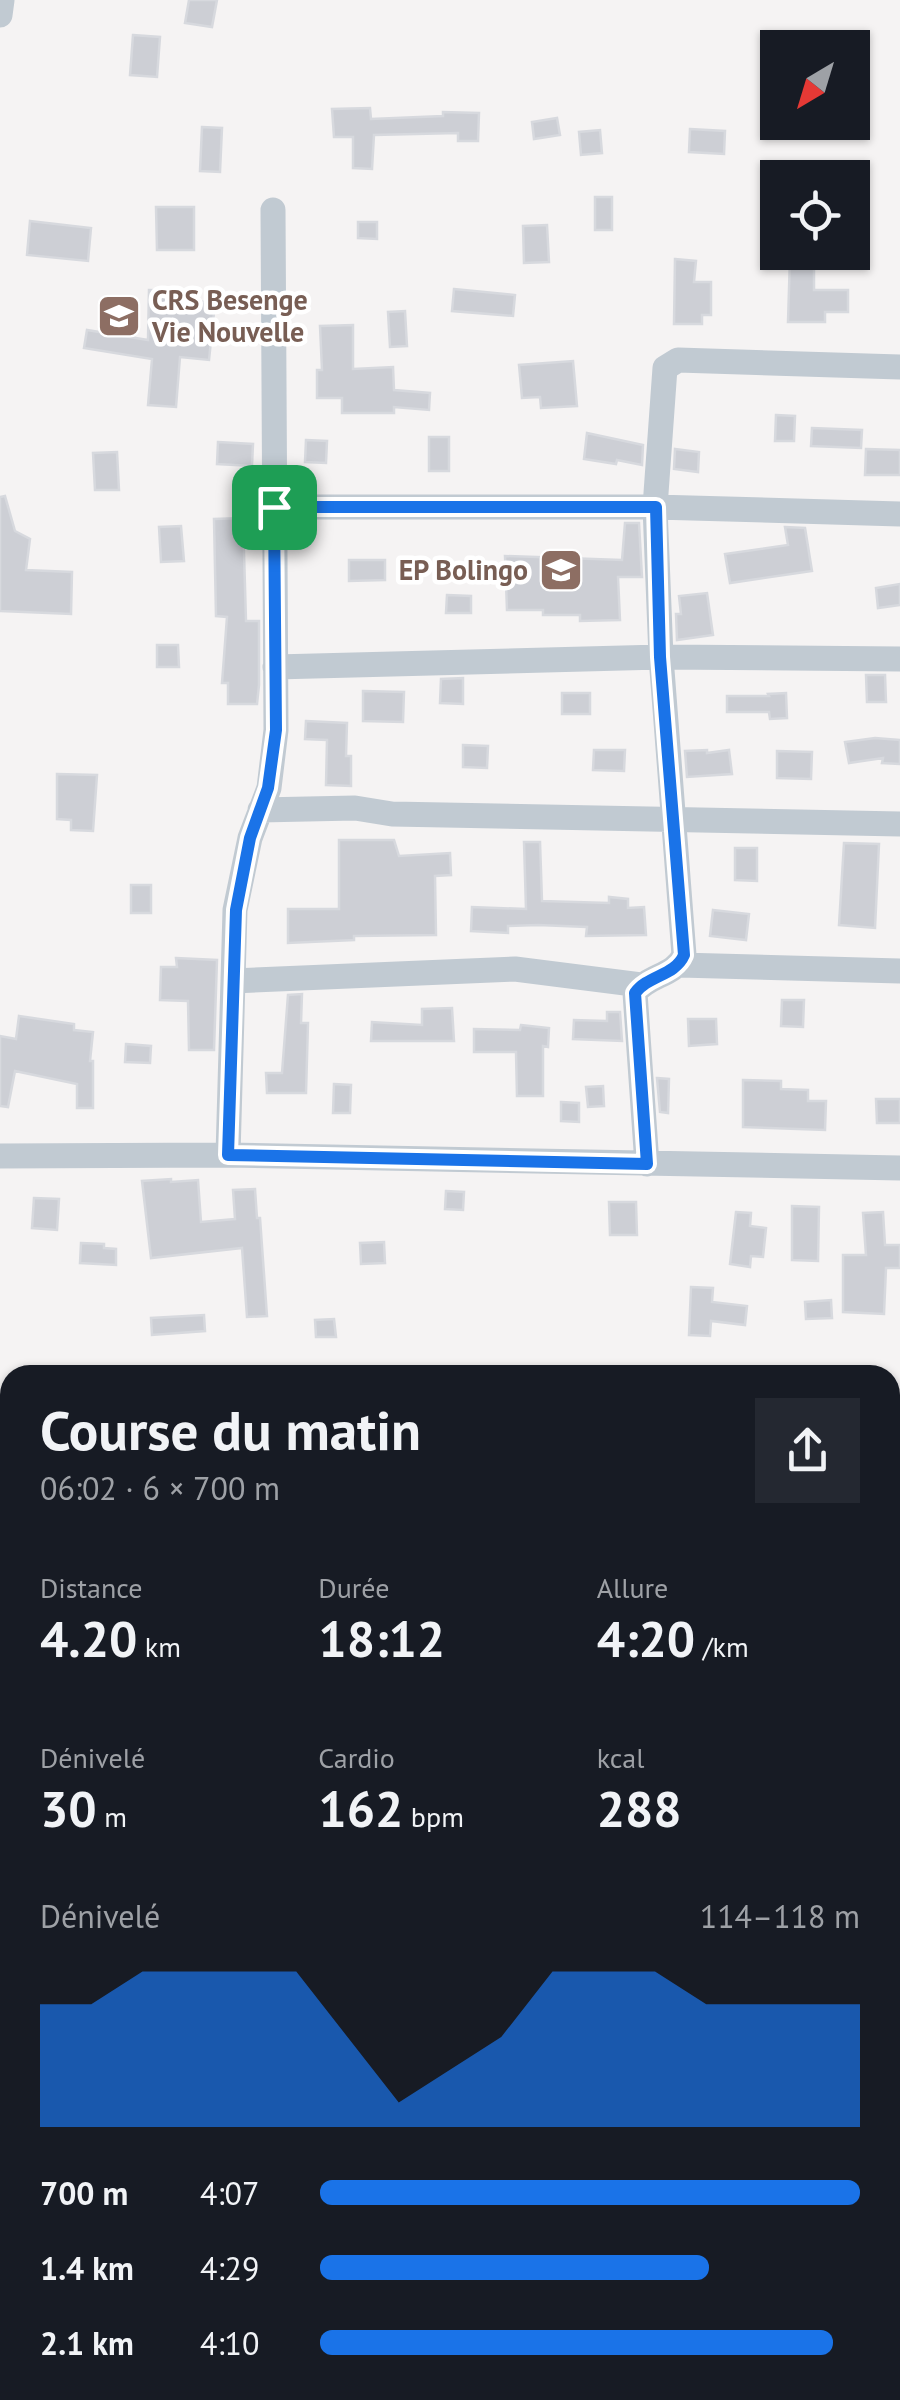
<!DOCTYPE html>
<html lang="fr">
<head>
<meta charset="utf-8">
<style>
	:root { --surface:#171b24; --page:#242831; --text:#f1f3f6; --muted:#9ea1a6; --accent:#1a73e8 }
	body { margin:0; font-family:"PT Sans",sans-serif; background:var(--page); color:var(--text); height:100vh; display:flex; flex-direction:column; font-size:38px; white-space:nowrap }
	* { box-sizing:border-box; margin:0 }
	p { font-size:32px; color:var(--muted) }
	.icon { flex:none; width:55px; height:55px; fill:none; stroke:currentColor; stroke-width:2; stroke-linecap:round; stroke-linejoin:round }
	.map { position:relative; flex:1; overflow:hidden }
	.drawer { position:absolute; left:0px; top:1365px; width:900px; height:1035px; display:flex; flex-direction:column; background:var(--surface); border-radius:30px 30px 0 0; box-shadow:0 2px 8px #0004 }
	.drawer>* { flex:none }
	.needle { width:65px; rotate:218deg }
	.fabs { position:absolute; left:760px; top:30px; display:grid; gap:20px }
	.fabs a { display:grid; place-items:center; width:110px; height:110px; border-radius:0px; background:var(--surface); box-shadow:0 2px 8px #0004; font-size:50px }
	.pin { position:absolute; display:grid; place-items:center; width:85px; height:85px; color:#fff; margin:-42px; border-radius:20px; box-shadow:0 5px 15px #0006 }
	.round { display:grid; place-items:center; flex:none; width:105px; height:105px; border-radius:0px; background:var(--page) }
	.overview { display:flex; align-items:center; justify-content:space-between; height:170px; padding:0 40px }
	h1 { font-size:55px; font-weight:600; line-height:75px }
	.stats { display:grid; grid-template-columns:repeat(3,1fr); gap:15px; height:170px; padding:10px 40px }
	.stats div { display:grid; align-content:center }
	.stats b { font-size:50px; font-weight:600 }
	.stats small { font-size:28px; font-weight:400 }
	.stats p { font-size:28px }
	.chart { height:280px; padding:20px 40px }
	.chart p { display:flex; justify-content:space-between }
	.chart svg { width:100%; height:180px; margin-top:10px; fill:var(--accent); opacity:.7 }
	ul { padding:0 40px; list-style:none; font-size:32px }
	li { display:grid; grid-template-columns:160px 120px 1fr; align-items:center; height:75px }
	li i { height:25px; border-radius:12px; background:var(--accent) }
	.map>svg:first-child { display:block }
	.building { fill:#cdcfd5; stroke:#d7d9de; stroke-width:2.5 }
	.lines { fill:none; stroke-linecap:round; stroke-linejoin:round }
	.minor { stroke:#c1cad2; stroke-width:25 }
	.route-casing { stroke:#fff; stroke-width:20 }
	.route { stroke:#1a73e8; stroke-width:12 }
	.labels { text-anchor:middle; stroke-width:9; stroke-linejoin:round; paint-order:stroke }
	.education-label { font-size:28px; font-weight:bold; fill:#785e54; stroke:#fff; text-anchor:start }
</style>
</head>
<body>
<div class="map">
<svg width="900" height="2400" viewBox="0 0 900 2400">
	<rect width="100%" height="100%" fill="#f5f3f3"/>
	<path class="building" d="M189,0h28l-5,27 -27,-4z
		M133,35l27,2 -3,40 -27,-2z
		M370,108l1,11 72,-3v-4l36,1 -1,28h-20v-8l-84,2 -2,34 -19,-1v-31h-19l-2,-28z
		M557,118l3,17 -26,4 -2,-17z
		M202,127l20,1 -2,44 -20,-1z
		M690,129l35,2 -1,23 -35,-2z
		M600,130l2,23 -21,2 -2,-23z
		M595,197h17v33h-17z
		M156,207h38v43h-37z
		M30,221l61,7 -3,33 -61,-6z
		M358,222h19v17l-19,-1z
		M547,225l2,37 -25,1 -1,-37z
		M790,257h24v33h34v22h-23v10h-37z
		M675,259l21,2 -2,21h17v33h-9v9h-28z
		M454,289l61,6 -2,21 -61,-5z
		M149,290l30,1v8l36,4 -6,57 -29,-3 -4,50 -28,-2 4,-46 -68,-11 3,-18 61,10z
		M405,311l2,35 -17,1 -2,-35z
		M353,325v44l40,-2 1,23 36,3 -1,17 -35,-3v6h-52v-15h-25v-28h5l-2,-44z
		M573,361l4,45 -36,2 -1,-11 -18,1 -3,-33z
		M776,415l19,1 -1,25h-19z
		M812,428l50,2 -1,18 -50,-2z
		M587,433l56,12 -1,20 -25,-5 -1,4 -32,-5z
		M429,437h20v34h-20z
		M306,440l21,1 -1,22 -21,-1z
		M218,442l35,2 -1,22 -35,-2z
		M675,449l24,3 -1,20 -24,-3z
		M866,449l34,1v25h-35z
		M117,452l2,38h-24l-2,-37z
		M5,496l10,35 15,8 -4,31 46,2 -1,42 -71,-3v-114z
		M243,518l3,103h13v64l-2,19h-29v-21h-6l5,-66 -11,-1 -2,-97z
		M625,523h14l3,54h-24l2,43 -40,1v-6h-37v-5h-36l-2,-54 117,4z
		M181,526l3,35 -23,1 -2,-35z
		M785,527l20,1 7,43 -82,12 -5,-29 63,-9z
		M349,560h36v20l-36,1z
		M900,584v21l-22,3 -2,-20z
		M707,593l6,42 -36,5 -1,-26h5l-2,-18z
		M447,595l24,1v17h-25z
		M157,645h21l1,22h-22z
		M866,675h19l1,27h-19z
		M463,678v26l-23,-1 1,-24z
		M363,691l41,1 -1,30 -40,-1z
		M562,693h28v21h-28z
		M786,693l1,25 -17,1 -1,-7h-42v-16h42l-1,-2z
		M306,721l41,2 -1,33h5v30l-25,-1 1,-45 -22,-1z
		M875,738l25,2v24l-18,-1 1,-5 -34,5 -4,-21z
		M463,745l25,1 -1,22 -24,-1z
		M594,750h31l-1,21 -31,-1z
		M707,750v3l22,-3 3,24 -45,3 -2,-26z
		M777,751l35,1 -1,27 -34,-1z
		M57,774l40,1 -4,56 -22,-1v-10l-14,-1z
		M339,840h55l5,16 51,-3 1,22 -16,1 1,59 -82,1v4l-66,3v-34h51z
		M524,842h16l2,59 67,2v-6l19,2v9l16,-1 2,28 -60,1 1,-9 -49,-2 -30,1v7l-37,-2 1,-24 54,2z
		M844,843l35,1 -4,84 -36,-3z
		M735,848h22v33l-22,-1z
		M131,885h20v28h-20z
		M713,910l36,4 -3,26 -36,-4z
		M176,958l41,2 -3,90h-25l-1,-49 -28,-1 1,-33h16z
		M302,994l-1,29h7l-2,70h-39l-1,-20h16l6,-78z
		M782,1000h22l-1,27 -22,-1z
		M452,1008l2,33h-83l1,-19 50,3v-16z
		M607,1012h13l2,29 -49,-2 1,-19 33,1z
		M19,1016l55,8v6l19,2 -3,29h3v47h-16v-24l-62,-13 -7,36 -8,-1v-70l16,3z
		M688,1019h28l1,25 -28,2z
		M521,1025l28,3 -1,19 -5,-1v50h-26l-1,-44h-42v-23l46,1z
		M126,1044l25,2 -1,17 -25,-1z
		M657,1078l12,1 -1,34 -8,-1z
		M743,1080l38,1v8l27,1v11h18l-1,29 -82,-3z
		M334,1084l17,1 -1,28h-17z
		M603,1086l1,20 -16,1 -2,-20z
		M876,1099h24v24h-23z
		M561,1102l18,1v19l-18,-1z
		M171,1179v3l27,-2 3,42 34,-3 -2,-29 22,-1 2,29h3l7,98 -20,1 -5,-69 -91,10 -9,-77z
		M446,1191l18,1 -1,18 -18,-1z
		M34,1198l25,1 -2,31 -25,-2z
		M609,1202h27l1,33h-27z
		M792,1206l27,1 -1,54 -26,-1z
		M736,1212l15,1 -1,13 16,2 -3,29 -12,-1 -1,11 -20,-3z
		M883,1212l2,33h15v23h-14l-2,46 -41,-2v-57h23l-3,-42z
		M384,1242l1,21 -24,1 -1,-21z
		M81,1243l23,1v4l12,1v16l-36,-2z
		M691,1287l22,1 -1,14 35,4 -2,19 -34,-4 -1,15 -21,-1z
		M831,1300l1,18 -26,1 -1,-17z
		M204,1315l1,16 -53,4 -1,-17z
		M334,1319l2,18h-20l-1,-17z"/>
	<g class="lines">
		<path class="minor" d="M0,15l2,-15
			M274,507h381l245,7
			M275,667l386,-10 239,2
			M260,810l95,-2 37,6 508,10
			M680,965l220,6
			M233,981l282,-12 126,16
			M228,1155l7,-245 15,-72 19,-50 7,-58 -3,-520
			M0,1156l228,-1 672,13
			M647,1164l-12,-171c13,-18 40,-17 49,-38l-23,-298 -6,-150 10,-139 13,-8 222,7
			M890,1521l10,-1
			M890,1677h10
			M890,2135h10
			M0,2322l10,2
			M115,2390l2,10
			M645,2400v-10"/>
	</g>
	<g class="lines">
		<g class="route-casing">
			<path id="route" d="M274,507h382l4,150 24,298c-9,21 -36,20 -49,38l12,171 -419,-9 8,-245 14,-72 18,-50 8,-58z"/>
		</g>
		<use href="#route" class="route"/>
	</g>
	<defs>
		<g id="school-square" transform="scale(2.25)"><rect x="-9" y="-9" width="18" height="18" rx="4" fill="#8d6e63" stroke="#fff"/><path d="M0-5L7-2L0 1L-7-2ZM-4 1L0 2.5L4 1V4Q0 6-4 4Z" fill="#fff"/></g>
	</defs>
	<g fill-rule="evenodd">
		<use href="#school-square" x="119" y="316"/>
		<use href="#school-square" x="561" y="570"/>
	</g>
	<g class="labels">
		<g class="education-label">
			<text x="152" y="310">CRS Besenge<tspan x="152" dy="32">Vie Nouvelle</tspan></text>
			<text x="528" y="580" text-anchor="end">EP Bolingo</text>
		</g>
	</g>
</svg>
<div class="fabs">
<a><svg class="needle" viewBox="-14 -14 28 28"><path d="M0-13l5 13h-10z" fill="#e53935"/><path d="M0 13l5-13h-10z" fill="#9ea1a6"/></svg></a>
<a><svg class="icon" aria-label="locate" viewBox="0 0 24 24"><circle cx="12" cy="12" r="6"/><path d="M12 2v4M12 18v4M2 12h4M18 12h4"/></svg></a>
</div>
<div class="pin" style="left:274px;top:507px;background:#1e9e55"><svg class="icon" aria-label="arrive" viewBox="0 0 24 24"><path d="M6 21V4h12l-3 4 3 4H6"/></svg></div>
<section class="drawer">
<div class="overview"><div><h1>Course du matin</h1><p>06:02 · 6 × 700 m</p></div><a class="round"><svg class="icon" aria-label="share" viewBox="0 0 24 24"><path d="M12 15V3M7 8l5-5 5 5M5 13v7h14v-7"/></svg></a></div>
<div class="stats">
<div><p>Distance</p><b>4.20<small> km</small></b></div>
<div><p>Durée</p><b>18:12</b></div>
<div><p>Allure</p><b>4:20<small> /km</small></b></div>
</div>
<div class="stats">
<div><p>Dénivelé</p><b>30<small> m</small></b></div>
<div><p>Cardio</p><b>162<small> bpm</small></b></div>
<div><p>kcal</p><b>288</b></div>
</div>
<div class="chart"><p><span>Dénivelé</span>114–118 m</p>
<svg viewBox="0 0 160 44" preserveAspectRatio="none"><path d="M0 44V14L10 14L20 6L30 6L40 6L50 6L60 22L70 38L80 30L90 22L100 6L110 6L120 6L130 14L140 14L150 14L160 14V44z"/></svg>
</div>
<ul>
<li><b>700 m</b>4:07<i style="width:100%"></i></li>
<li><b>1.4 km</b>4:29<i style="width:72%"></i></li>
<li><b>2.1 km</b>4:10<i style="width:95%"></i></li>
</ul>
</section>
</div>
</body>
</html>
